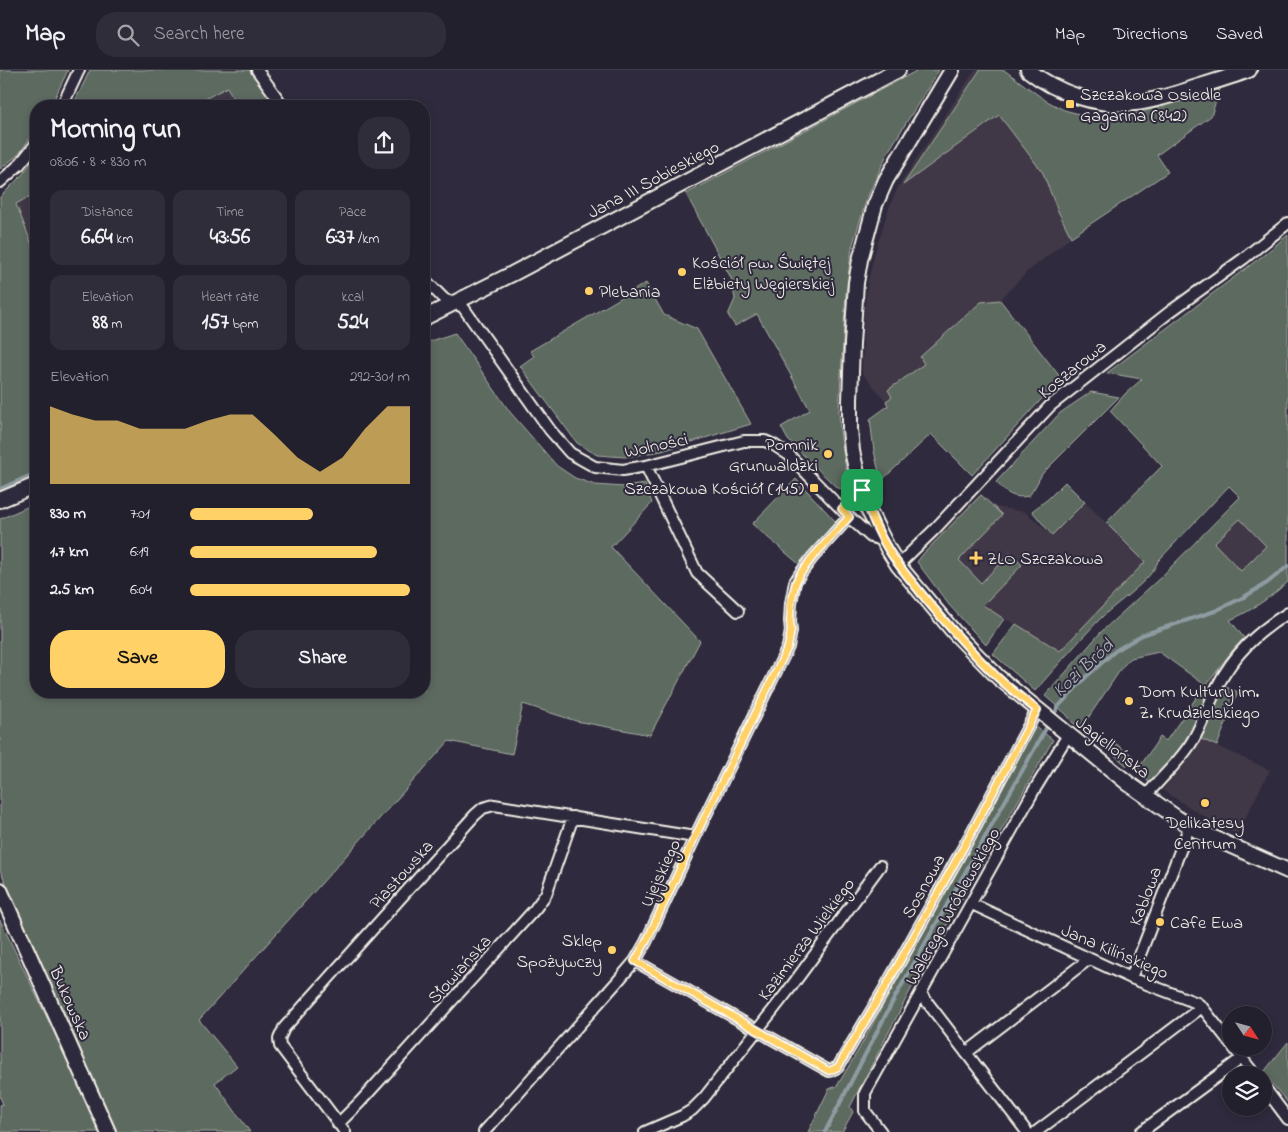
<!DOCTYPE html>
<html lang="en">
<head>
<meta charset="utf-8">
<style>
	:root { --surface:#23202e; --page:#2f2d3a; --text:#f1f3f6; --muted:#a3a3aa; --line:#403e4a; --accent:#ffd166 }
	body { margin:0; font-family:"Indie Flower",sans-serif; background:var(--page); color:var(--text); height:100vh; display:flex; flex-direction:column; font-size:19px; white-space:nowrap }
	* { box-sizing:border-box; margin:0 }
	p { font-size:16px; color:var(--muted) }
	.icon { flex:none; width:28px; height:28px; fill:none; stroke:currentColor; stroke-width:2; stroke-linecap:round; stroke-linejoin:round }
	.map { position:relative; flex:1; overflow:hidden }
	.panel { position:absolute; left:30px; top:30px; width:400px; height:598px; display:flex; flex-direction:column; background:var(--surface); border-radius:20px; box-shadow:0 2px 8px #0003,0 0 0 1px var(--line) }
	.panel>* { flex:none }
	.needle { width:32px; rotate:126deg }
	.fabs { position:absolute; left:1222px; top:936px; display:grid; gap:10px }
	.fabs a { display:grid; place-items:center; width:50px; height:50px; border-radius:50%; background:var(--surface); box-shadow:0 2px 8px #0003,0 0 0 1px var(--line); font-size:25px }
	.pin { position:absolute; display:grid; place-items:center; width:42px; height:42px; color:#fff; margin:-21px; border-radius:10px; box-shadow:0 2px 8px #0006 }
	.round { display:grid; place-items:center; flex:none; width:52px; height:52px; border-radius:20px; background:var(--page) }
	.head { display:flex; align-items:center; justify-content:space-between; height:85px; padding:0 20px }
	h1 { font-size:28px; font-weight:800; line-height:38px }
	.figures { display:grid; grid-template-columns:repeat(3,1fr); gap:8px; height:85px; padding:5px 20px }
	.figures div { display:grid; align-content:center; border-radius:12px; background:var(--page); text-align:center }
	.figures b { font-size:21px; font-weight:800 }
	.figures small { font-size:14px; font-weight:400 }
	.figures p { font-size:14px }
	.chart { height:140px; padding:10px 20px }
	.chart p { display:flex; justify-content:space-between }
	.chart svg { width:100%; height:90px; margin-top:5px; fill:var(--accent); opacity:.7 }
	.cta { display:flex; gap:10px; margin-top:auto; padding:10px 20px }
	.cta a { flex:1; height:58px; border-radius:20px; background:var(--accent); color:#111; font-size:20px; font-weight:800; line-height:58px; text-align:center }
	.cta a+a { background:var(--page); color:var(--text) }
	ul { padding:0 20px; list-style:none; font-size:16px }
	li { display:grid; grid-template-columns:80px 60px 1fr; align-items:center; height:38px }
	li i { height:12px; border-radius:6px; background:var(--accent) }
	header { display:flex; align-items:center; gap:30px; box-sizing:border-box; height:70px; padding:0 25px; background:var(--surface); border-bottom:1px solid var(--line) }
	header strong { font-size:24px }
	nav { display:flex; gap:28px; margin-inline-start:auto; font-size:18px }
	.search { width:350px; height:45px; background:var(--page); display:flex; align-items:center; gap:12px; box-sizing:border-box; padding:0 18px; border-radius:20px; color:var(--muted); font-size:19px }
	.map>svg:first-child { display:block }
	.built { fill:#413846 }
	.green { fill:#5d6b61; stroke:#a8aea4; fill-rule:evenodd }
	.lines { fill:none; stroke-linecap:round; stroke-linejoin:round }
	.stream { stroke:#8e9ca2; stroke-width:4 }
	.minor-casing { stroke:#f4f1e8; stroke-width:14 }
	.tertiary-casing { stroke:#f4f1e8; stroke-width:18 }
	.minor { stroke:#2f2a3d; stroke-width:10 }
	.tertiary { stroke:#2f2a3d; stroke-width:14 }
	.route-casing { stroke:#fff; stroke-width:10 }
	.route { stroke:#ffd166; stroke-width:6 }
	.poi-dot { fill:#ffd166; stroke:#2f2a3d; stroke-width:2 }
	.labels { text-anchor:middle; stroke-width:4; stroke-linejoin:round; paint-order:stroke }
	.poi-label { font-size:18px; fill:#f4f1e8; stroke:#2f2a3d; text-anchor:start }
	.street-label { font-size:18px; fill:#f4f1e8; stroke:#2f2a3d }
	.water-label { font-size:19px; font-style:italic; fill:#b0b8ba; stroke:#2f2a3d }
</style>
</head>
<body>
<header>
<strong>Map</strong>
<div class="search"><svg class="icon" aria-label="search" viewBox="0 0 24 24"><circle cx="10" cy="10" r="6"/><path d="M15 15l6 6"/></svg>Search here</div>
<nav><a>Map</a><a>Directions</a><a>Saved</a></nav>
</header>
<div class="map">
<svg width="1288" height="1062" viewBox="0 0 1288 1062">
	<rect width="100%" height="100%" fill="#2f2a3d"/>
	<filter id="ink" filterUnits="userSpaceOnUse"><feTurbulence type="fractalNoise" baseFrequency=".02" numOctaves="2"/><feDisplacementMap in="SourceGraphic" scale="10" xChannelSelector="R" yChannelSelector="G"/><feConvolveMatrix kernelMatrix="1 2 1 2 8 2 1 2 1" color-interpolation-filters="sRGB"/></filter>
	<g filter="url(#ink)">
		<path class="built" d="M975,0h25l104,73 -47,66 14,28 -45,36 -26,27 -19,2 -61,54 5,8 -37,26 4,7 -6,4 -24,-28 2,-59 4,-33 7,-29 14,-44 9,-21z
			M227,17l11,19h-46z
			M36,123v62l-20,-51z
			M981,423l15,14 29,5 27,23 33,-33 60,60 -85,90 -44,-28 -12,-5 -83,-58 8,-15z
			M1240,449l26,27 -25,25 -27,-28z
			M1199,668l71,32 -33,64 -13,-5 -62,-39 29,-33z"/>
		<path class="green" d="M0,0h68l-17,36h-15v23l-17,25 -19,15z
			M90,0h159l26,36h-37l-11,-19 -35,19h-120l6,-11z
			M918,0h21l-51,82 -21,46 -15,49 -6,46 -7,116 1,22 8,52c-3,5 -5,6 -11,5l-49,-48 -7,-13 29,-17 -53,-96 -22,12 -7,-11 7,-16 -4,-21 -45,-84z
			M980,0h24l41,30 19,10 23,6h23l25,-2 85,-25 -9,27 -54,39 11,17 -97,65 -14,-28 -14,-36 -44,-58 -96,70z
			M36,86v37l-20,11 20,51v222l-36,16v-296l22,-22z
			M1288,165v347c-18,15 -36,29 -58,38l14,18c-15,14 -25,32 -38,47l4,7c-15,36 -32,64 -61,90l-13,-10 24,-35 6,4 39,-56 -46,-33 -28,6 -8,8 -41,61 -9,-4 -7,-9 -21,-18 56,-64 60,-55 79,-80 -11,-11 -71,75c-6,20 -43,42 -59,59 -22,23 -43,47 -64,71l-42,-37 23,-30 44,27 85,-89 -39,-39 56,-57 -52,-55 15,-17 17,-15 -35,-6 158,-119zM1240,449l26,27 -25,25 -27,-28z
			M646,213l18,32 33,14 54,95 -89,27 -37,6 -28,-2 -20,-12 -57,-77 14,-10 -4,-5z
			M1000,230l61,78 -89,97 -41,-41 -50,47 -7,-30 -4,-32 18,-13 -2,-5 6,-4 -4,-7 36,-26 -4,-7 61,-55z
			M455,263l55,79 47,54 18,12 20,7 29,2 21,-3 7,19 -41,44 89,94 -50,94 -74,-14 -53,-17 -11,50 -63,-13 -250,279 38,46 -22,17 35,49h-133l-117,-262v-351l36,-16v188h388v-348z
			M1091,322l28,5 -77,77 -7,13 -6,9c-16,3 -22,-2 -33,-14l64,-69z
			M796,409l40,43 -37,42 -47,-40z
			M1065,412l20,20 -33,33 -20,-24 16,-12z
			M981,425l21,20 -43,45 22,23 29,-30 12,12 -39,40 21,14 -18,26 -37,-40 -32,-43 6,-8z
			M1223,616l15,6 -21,54 -18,-8z
			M1035,656l18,14 -133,232 -70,135 3,5 -11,20h-34l21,-43 8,-3 22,-37 107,-194 48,-88 17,-35z
			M1112,671l22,16 -7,9 -15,-13z
			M0,850l102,212h-102v-27l3,-1 -3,-7z
			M1288,972v61l-25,-30z"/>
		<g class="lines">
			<path class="stream" d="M0,419l36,-16
				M825,1062l69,-133 164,-292 29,-31 28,-25 27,-16 73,-24 29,-14 23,-14 21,-17"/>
			<g class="minor-casing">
				<path id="minor" d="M257,0l26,36
					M62,36l17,-36
					M0,112l19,-17 17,-21
					M424,209l20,20 19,8 87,123 20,23 25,14 28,3 23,-4 98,-25h21l9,4 15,10 60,62 22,20 12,3
					M646,396l51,107 41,38
					M842,439l20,-19
					M898,495l36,-35 116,-124 121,-95 72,-52 45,-36
					M1146,726c15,-19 35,-35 47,-56 10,-17 16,-36 24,-53 17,-33 40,-55 71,-74
					M972,834l159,74 66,25 5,4 29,37
					M635,891l194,110 9,-4 47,-79 86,-154 66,-124
					M1131,908l59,-153
					M921,924l106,138
					M1234,978l21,27
					M966,983l123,-94
					M1264,1017l24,32
					M338,1054l22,-22 175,-193 11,-15 27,-77
					M345,1062l-65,-86 -1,-7 5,-11 191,-213 8,-7 11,-3 201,32
					M484,1062l133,-150 18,-21 11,-19 49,-105 93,-190 3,-16 -1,-10 1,-18 4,-21 5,-8 12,-16 37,-41
					M645,1062l37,-16 10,-6 12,-12 84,-107 92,-125
					M881,1062l-16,-21v-18l168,-301 35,-57
					M1036,1062l166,-125
					M1141,1062l101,-74"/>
			</g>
			<g class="tertiary-casing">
				<path id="tertiary" d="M952,0l-66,110 -11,25 -15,55 -4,23 -4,61 -2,56v29l2,22 5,22 12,38 19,38 10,16 56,67 44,45 131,107 48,34 23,14 88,39
					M1028,0c29,23 69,37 107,33 19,-2 37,-8 56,-14 19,-6 39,-12 58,-19
					M424,248l88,-44 386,-204
					M0,430l36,-15
					M0,820l108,242"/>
			</g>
			<use href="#minor" class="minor"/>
			<use href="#tertiary" class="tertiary"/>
		</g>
	</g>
	<g class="lines" filter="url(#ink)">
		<g class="route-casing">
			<path id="route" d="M862,420c7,21 15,41 26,59 9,15 21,29 32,43 24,29 49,58 76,84 13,12 27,23 41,34l-66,124 -86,154 -47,79 -9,4 -194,-110 11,-19 49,-105 93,-190 3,-16 -1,-10 1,-18 5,-21 4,-8 12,-16 37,-41 -7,-8z"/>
		</g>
		<use href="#route" class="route"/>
	</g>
	<g class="poi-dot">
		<rect x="1065" y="29" width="10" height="10" rx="2.5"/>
		<circle cx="682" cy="202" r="5"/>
		<circle cx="589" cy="221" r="5"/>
		<circle cx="828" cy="384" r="5"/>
		<rect x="809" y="413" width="10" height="10" rx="2.5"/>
		<path d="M973.5 480.5h5v5h5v5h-5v5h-5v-5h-5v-5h5z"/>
		<circle cx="1129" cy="631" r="5"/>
		<circle cx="1205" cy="733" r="5"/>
		<circle cx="1160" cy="852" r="5"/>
		<circle cx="612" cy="880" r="5"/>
	</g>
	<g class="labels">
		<g class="poi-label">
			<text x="1080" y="30">Szczakowa Osiedle<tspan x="1080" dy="21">Gagarina (842)</tspan></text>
			<text x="692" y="198">Kościół pw. Świętej<tspan x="692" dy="21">Elżbiety Węgierskiej</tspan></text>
			<text x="599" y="227">Plebania</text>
			<text x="818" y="380" text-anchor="end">Pomnik<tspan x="818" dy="21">Grunwaldzki</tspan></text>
			<text x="804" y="424" text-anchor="end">Szczakowa Kościół (145)</text>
			<text x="987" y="494">ZLO Szczakowa</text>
			<text x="1139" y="627">Dom Kultury im.<tspan x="1139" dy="21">Z. Krudzielskiego</tspan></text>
			<text x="1205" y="758" text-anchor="middle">Delikatesy<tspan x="1205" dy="21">Centrum</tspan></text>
			<text x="1170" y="858">Cafe Ewa</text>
			<text x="602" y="876" text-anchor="end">Sklep<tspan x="602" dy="21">Spożywczy</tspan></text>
		</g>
		<g class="street-label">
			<text transform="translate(653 109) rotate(-28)" y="6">Jana III Sobieskiego</text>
			<text transform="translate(1072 299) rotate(-39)" y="6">Koszarowa</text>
			<text transform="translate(656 375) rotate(-12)" y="6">Wolności</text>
			<text transform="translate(1113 677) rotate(38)" y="6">Jagiellońska</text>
			<text transform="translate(660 803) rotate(-65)" y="6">Ujejskiego</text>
			<text transform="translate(401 804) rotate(-48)" y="6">Piastowska</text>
			<text transform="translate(923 816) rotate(-61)" y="6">Sosnowa</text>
			<text transform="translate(1145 826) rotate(-69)" y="6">Kablowa</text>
			<text transform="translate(952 836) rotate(-61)" y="6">Walerego Wróblewskiego</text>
			<text transform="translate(806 869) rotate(-53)" y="6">Kazimierza Wielkiego</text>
			<text transform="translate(1115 881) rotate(23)" y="6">Jana Kilińskiego</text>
			<text transform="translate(459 899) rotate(-48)" y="6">Słowiańska</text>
			<text transform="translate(71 933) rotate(66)" y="6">Bukowska</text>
		</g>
		<g class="water-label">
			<text transform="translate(1082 597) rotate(-43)" y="7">Kozi Bród</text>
		</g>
	</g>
</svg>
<div class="fabs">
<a><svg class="needle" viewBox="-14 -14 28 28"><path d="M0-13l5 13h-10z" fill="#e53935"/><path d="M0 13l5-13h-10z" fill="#a3a3aa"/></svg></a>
<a><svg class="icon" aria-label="layers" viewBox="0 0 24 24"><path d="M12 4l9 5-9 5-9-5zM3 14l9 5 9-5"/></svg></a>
</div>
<div class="pin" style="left:862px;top:420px;background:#1e9e55"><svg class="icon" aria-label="arrive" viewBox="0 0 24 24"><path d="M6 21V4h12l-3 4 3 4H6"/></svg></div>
<section class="panel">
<div class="head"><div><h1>Morning run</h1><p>08:06 · 8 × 830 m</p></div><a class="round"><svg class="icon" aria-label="share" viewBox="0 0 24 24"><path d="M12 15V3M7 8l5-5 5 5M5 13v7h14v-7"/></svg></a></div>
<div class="figures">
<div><p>Distance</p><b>6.64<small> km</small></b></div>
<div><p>Time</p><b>43:56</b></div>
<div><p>Pace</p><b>6:37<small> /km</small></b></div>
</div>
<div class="figures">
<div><p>Elevation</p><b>88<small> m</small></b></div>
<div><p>Heart rate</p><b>157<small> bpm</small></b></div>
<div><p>kcal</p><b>524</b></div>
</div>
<div class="chart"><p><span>Elevation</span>292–301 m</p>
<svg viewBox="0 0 160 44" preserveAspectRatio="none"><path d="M0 44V6L10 10L20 13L30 13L40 17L50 17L60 17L70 13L80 10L90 10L100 20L110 31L120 38L130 31L140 17L150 6L160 6V44z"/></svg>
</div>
<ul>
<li><b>830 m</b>7:01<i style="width:56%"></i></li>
<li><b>1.7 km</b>6:19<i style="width:85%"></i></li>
<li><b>2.5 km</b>6:04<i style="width:100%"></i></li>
</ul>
<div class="cta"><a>Save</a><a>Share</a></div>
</section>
</div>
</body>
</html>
